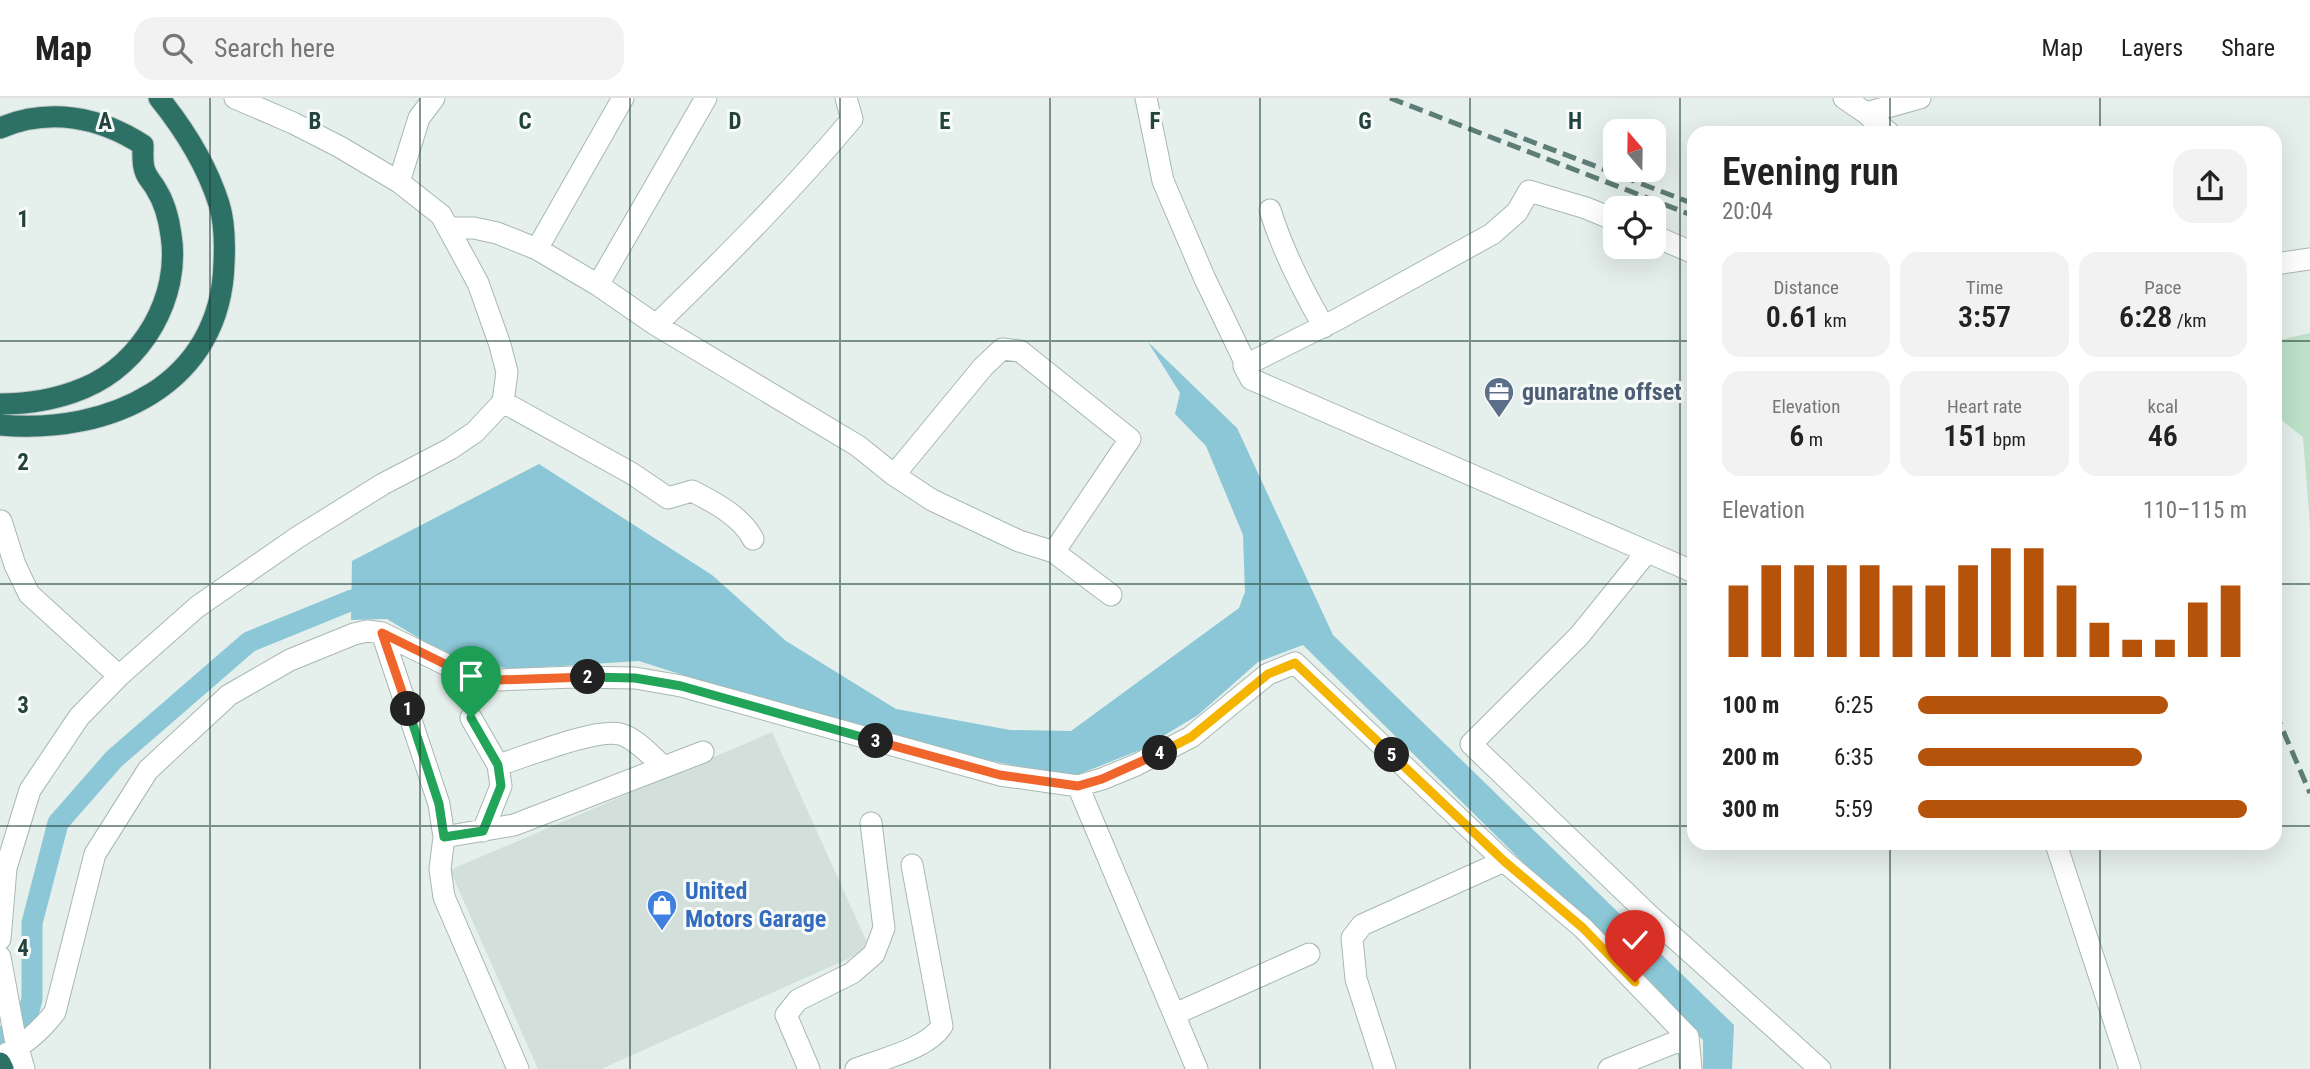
<!DOCTYPE html>
<html lang="en">
<head>
<meta charset="utf-8">
<style>
	:root { --surface:#fff; --page:#f2f2f2; --text:#222; --muted:#767676; --line:#e0e0e0; --accent:#b45309 }
	body { margin:0; font-family:"Roboto Condensed",sans-serif; background:var(--page); color:var(--text); height:100vh; display:flex; flex-direction:column; font-size:26px; white-space:nowrap }
	* { box-sizing:border-box; margin:0 }
	p { font-size:23px; color:var(--muted) }
	.icon { flex:none; width:38px; height:38px; fill:none; stroke:currentColor; stroke-width:2; stroke-linecap:round; stroke-linejoin:round }
	.map { position:relative; flex:1; overflow:hidden }
	.side { position:absolute; left:1687px; top:28px; width:595px; height:724px; display:flex; flex-direction:column; background:var(--surface); border-radius:21px; box-shadow:0 7px 28px #0002 }
	.side>* { flex:none }
	.needle { width:46px; rotate:340deg }
	.controls { position:absolute; left:1603px; top:21px; display:grid; gap:14px }
	.controls a { display:grid; place-items:center; width:63px; height:63px; border-radius:14px; background:var(--surface); box-shadow:0 7px 28px #0002; font-size:35px }
	.pin { position:absolute; display:grid; place-items:center; width:60px; height:60px; color:#fff; margin:-72px -30px; border-radius:50% 50% 50% 0; rotate:-45deg; box-shadow:0 0 7px #0007 }
	.pin .icon { rotate:45deg }
	.km { position:absolute; width:35px; height:35px; margin:-18px; border-radius:50%; background:#222; color:#fff; font-size:19px; line-height:35px; text-align:center }
	.round { display:grid; place-items:center; flex:none; width:74px; height:74px; border-radius:21px; background:var(--page) }
	.summary { display:flex; align-items:center; justify-content:space-between; height:119px; padding:0 35px }
	h1 { font-size:38px; font-weight:600; line-height:52px }
	.figures { display:grid; grid-template-columns:repeat(3,1fr); gap:10px; height:119px; padding:7px 35px }
	.figures div { display:grid; align-content:center; border-radius:18px; background:var(--page); text-align:center }
	.figures b { font-size:30px; font-weight:600 }
	.figures small { font-size:19px; font-weight:400 }
	.figures p { font-size:19px }
	.chart { height:196px; padding:14px 35px }
	.chart p { display:flex; justify-content:space-between }
	.chart svg { width:100%; height:126px; margin-top:7px; stroke:var(--accent); stroke-width:6 }
	ul { padding:0 35px; list-style:none; font-size:23px }
	li { display:grid; grid-template-columns:112px 84px 1fr; align-items:center; height:52px }
	li i { height:18px; border-radius:9px; background:var(--accent) }
	header { display:flex; align-items:center; gap:42px; box-sizing:border-box; height:98px; padding:0 35px; background:var(--surface); border-bottom:2px solid var(--line) }
	header strong { font-size:33px }
	nav { display:flex; gap:38px; margin-inline-start:auto; font-size:24px }
	.search { width:490px; height:63px; background:var(--page); display:flex; align-items:center; gap:18px; box-sizing:border-box; padding:0 24px; border-radius:21px; color:var(--muted); font-size:26px }
	.map>svg:first-child { display:block }
	.built { fill:#d3dfda }
	.green { fill:#bde1c9 }
	.water { fill:#8bc7d6 }
	.lines { fill:none; stroke-linecap:round; stroke-linejoin:round }
	.canal { stroke:#8bc7d6; stroke-width:21 }
	.minor-casing { stroke:#a7b8b3; stroke-width:23 }
	.highway-casing { stroke:#c1cac8; stroke-width:23 }
	.minor { stroke:#fff; stroke-width:21 }
	.highway { stroke:#2d7066; stroke-width:21 }
	.rail { stroke:#5e7d76; stroke-width:5; stroke-dasharray:14 7; stroke-linecap:butt }
	.split-1-casing { stroke:#fff; stroke-width:14 }
	.split-2-casing { stroke:#fff; stroke-width:14 }
	.split-3-casing { stroke:#fff; stroke-width:14 }
	.split-4-casing { stroke:#fff; stroke-width:14 }
	.split-5-casing { stroke:#fff; stroke-width:14 }
	.split-6-casing { stroke:#fff; stroke-width:14 }
	.split-1 { stroke:#22a559; stroke-width:9 }
	.split-2 { stroke:#f0652b; stroke-width:9 }
	.split-3 { stroke:#22a559; stroke-width:9 }
	.split-4 { stroke:#f0652b; stroke-width:9 }
	.split-5 { stroke:#f5b400; stroke-width:9 }
	.split-6 { stroke:#f5b400; stroke-width:9 }
	.grid { fill:none; stroke:#23423b; stroke-width:2; stroke-opacity:0.55 }
	.labels { text-anchor:middle; stroke-width:6; stroke-linejoin:round; paint-order:stroke }
	.service-label { font-size:24px; font-weight:bold; fill:#4e5e75; stroke:#f6fbf9; text-anchor:start }
	.shop-label { font-size:24px; font-weight:bold; fill:#366cbe; stroke:#f6fbf9; text-anchor:start }
	.grid-label { font-size:23px; text-anchor:middle; font-weight:bold; fill:#23423b; stroke:#f6fbf9; stroke-width:6; stroke-linejoin:round; paint-order:stroke }
</style>
</head>
<body>
<header>
<strong>Map</strong>
<div class="search"><svg class="icon" aria-label="search" viewBox="0 0 24 24"><circle cx="10" cy="10" r="6"/><path d="M15 15l6 6"/></svg>Search here</div>
<nav><a>Map</a><a>Layers</a><a>Share</a></nav>
</header>
<div class="map">
<svg width="2310" height="971" viewBox="0 0 2310 971">
	<rect width="100%" height="100%" fill="#e5efeb"/>
	<path class="built" d="M772,634l98,217 -269,120h-63l-88,-199z"/>
	<path class="green" d="M2310,235v191l-7,-87 -28,-22v-74z"/>
	<path class="water" d="M1148,244l89,86 96,207 401,390 -2,44h-29v-29l-400,-395 -45,17 -60,53 -58,35 -68,27 -190,-38 -243,-78 -127,8 -60,-11 -65,-39 -36,1 1,-59 187,-97 173,111 74,66 110,68 114,21 61,1 168,-123 6,-16 -2,-57 -37,-89 -31,-32 5,-21z"/>
	<g class="lines">
		<path class="canal" d="M0,940l25,-12 7,-27v-76l26,-100 56,-64 135,-117 103,-42"/>
		<g class="minor-casing">
			<path id="minor" d="M1146,0l17,83 42,98 39,81v6l7,13 443,193
				M1844,0l22,15 23,20
				M1866,15l54,-15
				M399,84l20,-64 15,-20
				M1270,112c13,42 32,79 54,117
				M450,130h24l23,5 40,16 61,36 58,40 202,121 36,29 38,25 87,41 35,11 57,43
				M1654,138l40,17
				M537,151l86,-151
				M2275,166l35,-5
				M598,187l108,-187
				M656,227c68,-66 135,-133 196,-206l-6,-21
				M1244,268l94,-47 154,-85 25,-22 12,-21 57,17 29,12
				M503,304l128,71 37,25 24,-7c22,11 50,26 61,48
				M894,377l89,-108 19,-18 18,2 110,88 -76,113
				M1,423l14,44 14,29 90,82
				M1647,454l-68,84 -108,108 178,171 171,154
				M382,535l57,171 5,33 -4,32 4,28 74,172
				M471,620l27,47 3,21 -18,45
				M498,667c27,-8 97,-37 122,-31 16,4 32,23 44,33
				M1078,688l119,283
				M444,739l70,-12 189,-73
				M2056,746l74,225
				M0,841l6,-71 24,-78 49,-73 40,-41 78,-69 101,-70 85,-53 67,-35 25,-17 28,-30 4,-30 -7,-27 -22,-62 -37,-68 -42,-33 -59,-35 -47,-24 -58,-25
				M0,859l15,81 9,31
				M1175,916l134,-60
				M0,959c23,-11 40,-25 55,-45l40,-158 53,-84 81,-75 61,-35 64,-26 13,-3 15,2 71,35 45,12 77,-3 60,1 46,8 319,89 78,11 24,-7 34,-14 55,-28 77,-63 27,-11 209,198 79,67 105,109 3,32
				M809,971l-23,-54 12,-15 54,-27 22,-19 10,-26 -13,-105
				M856,971c26,-10 71,-20 86,-43l-30,-161
				M1385,971l-29,-90 -4,-41 10,-13 142,-64
				M1609,971l79,-32"/>
		</g>
		<g class="highway-casing">
			<path id="highway" d="M0,30c49,-21 100,-11 143,17 0,8 -1,19 2,26 2,7 8,12 11,18 9,14 13,31 15,46 10,62 -29,129 -87,153 -26,11 -56,16 -84,16
				M0,327c109,10 221,-40 224,-162 1,-20 1,-40 -5,-59 -12,-38 -35,-75 -60,-106
				M0,965l3,6"/>
		</g>
		<use href="#minor" class="minor"/>
		<use href="#highway" class="highway"/>
		<path class="rail" d="M1390,0l304,118
			M1504,33l190,73
			M2275,614l35,81"/>
	</g>
	<g class="lines">
		<g class="split-1-casing">
			<path id="split-1" d="M408,611l31,95 5,33 39,-6 18,-45 -3,-21 -27,-47"/>
		</g>
		<g class="split-2-casing">
			<path id="split-2" d="M408,611l-26,-76 71,35 45,12 90,-3"/>
		</g>
		<g class="split-3-casing">
			<path id="split-3" d="M588,579l47,1 46,8 195,55"/>
		</g>
		<g class="split-4-casing">
			<path id="split-4" d="M876,643l124,34 78,11 24,-7 58,-26"/>
		</g>
		<g class="split-5-casing">
			<path id="split-5" d="M1160,655l31,-16 77,-63 27,-11 97,92"/>
		</g>
		<g class="split-6-casing">
			<path id="split-6" d="M1392,657l112,106 79,67 52,54"/>
		</g>
		<use href="#split-1" class="split-1"/>
		<use href="#split-2" class="split-2"/>
		<use href="#split-3" class="split-3"/>
		<use href="#split-4" class="split-4"/>
		<use href="#split-5" class="split-5"/>
		<use href="#split-6" class="split-6"/>
	</g>
	<path class="grid" d="M210,0v971M420,0v971M630,0v971M840,0v971M1050,0v971M1260,0v971M1470,0v971M1680,0v971M1890,0v35M2100,0v35M0,243h1694M2275,243h35M0,486h1694M2275,486h35M0,728h1694M2275,728h35M1890,746v225M2100,746v225"/>
	<defs>
		<g id="office-pin" transform="scale(1.575)"><path d="M0 17L-7.5 6A9.5 9.5 0 1 1 7.5 6Z" fill="#5c6f8a" stroke="#f6fbf9"/><path d="M-6-3h4V-5.5h4V-3h4V5H-6ZM-1-4.5V-3h2v-1.5ZM-6 0V1H6V0Z" fill="#fff"/></g>
		<g id="shop-pin" transform="scale(1.575)"><path d="M0 17L-7.5 6A9.5 9.5 0 1 1 7.5 6Z" fill="#3f7fe0" stroke="#f6fbf9"/><path d="M-5-2.5h2.3a2.7 3.5 0 0 1 5.4 0H5L5.5 6h-11ZM-1.5-2.5h3a1.5 2.3 0 0 0-3 0Z" fill="#fff"/></g>
	</defs>
	<g fill-rule="evenodd">
		<use href="#office-pin" x="1499" y="294"/>
		<use href="#shop-pin" x="662" y="807"/>
	</g>
	<g class="labels">
		<g class="service-label">
			<text x="1522" y="302">gunaratne offset</text>
		</g>
		<g class="shop-label">
			<text x="685" y="801">United<tspan x="685" dy="28">Motors Garage</tspan></text>
		</g>
	</g>
	<g class="grid-label">
		<text x="105" y="31">A</text>
		<text x="315" y="31">B</text>
		<text x="525" y="31">C</text>
		<text x="735" y="31">D</text>
		<text x="945" y="31">E</text>
		<text x="1155" y="31">F</text>
		<text x="1365" y="31">G</text>
		<text x="1575" y="31">H</text>
		<text x="23" y="129">1</text>
		<text x="23" y="372">2</text>
		<text x="23" y="615">3</text>
		<text x="23" y="858">4</text>
	</g>
</svg>
<div class="controls">
<a><svg class="needle" viewBox="-14 -14 28 28"><path d="M0-13l5 13h-10z" fill="#e53935"/><path d="M0 13l5-13h-10z" fill="#767676"/></svg></a>
<a><svg class="icon" aria-label="locate" viewBox="0 0 24 24"><circle cx="12" cy="12" r="6"/><path d="M12 2v4M12 18v4M2 12h4M18 12h4"/></svg></a>
</div>
<div class="pin" style="left:471px;top:620px;background:#1e9e55"><svg class="icon" aria-label="arrive" viewBox="0 0 24 24"><path d="M6 21V4h12l-3 4 3 4H6"/></svg></div>
<div class="pin" style="left:1635px;top:884px;background:#d93025"><svg class="icon" aria-label="check" viewBox="0 0 24 24"><path d="M5 12l5 5 9-10"/></svg></div>
<b class="km" style="left:408px;top:611px">1</b>
<b class="km" style="left:588px;top:579px">2</b>
<b class="km" style="left:876px;top:643px">3</b>
<b class="km" style="left:1160px;top:655px">4</b>
<b class="km" style="left:1392px;top:657px">5</b>
<section class="side">
<div class="summary"><div><h1>Evening run</h1><p>20:04</p></div><a class="round"><svg class="icon" aria-label="share" viewBox="0 0 24 24"><path d="M12 15V3M7 8l5-5 5 5M5 13v7h14v-7"/></svg></a></div>
<div class="figures">
<div><p>Distance</p><b>0.61<small> km</small></b></div>
<div><p>Time</p><b>3:57</b></div>
<div><p>Pace</p><b>6:28<small> /km</small></b></div>
</div>
<div class="figures">
<div><p>Elevation</p><b>6<small> m</small></b></div>
<div><p>Heart rate</p><b>151<small> bpm</small></b></div>
<div><p>kcal</p><b>46</b></div>
</div>
<div class="chart"><p><span>Elevation</span>110–115 m</p>
<svg viewBox="0 0 160 44" preserveAspectRatio="none"><path d="M5 44V19M15 44V12M25 44V12M35 44V12M45 44V12M55 44V19M65 44V19M75 44V12M85 44V6M95 44V6M105 44V19M115 44V32M125 44V38M135 44V38M145 44V25M155 44V19"/></svg>
</div>
<ul>
<li><b>100 m</b>6:25<i style="width:76%"></i></li>
<li><b>200 m</b>6:35<i style="width:68%"></i></li>
<li><b>300 m</b>5:59<i style="width:100%"></i></li>
</ul>
</section>
</div>
</body>
</html>
